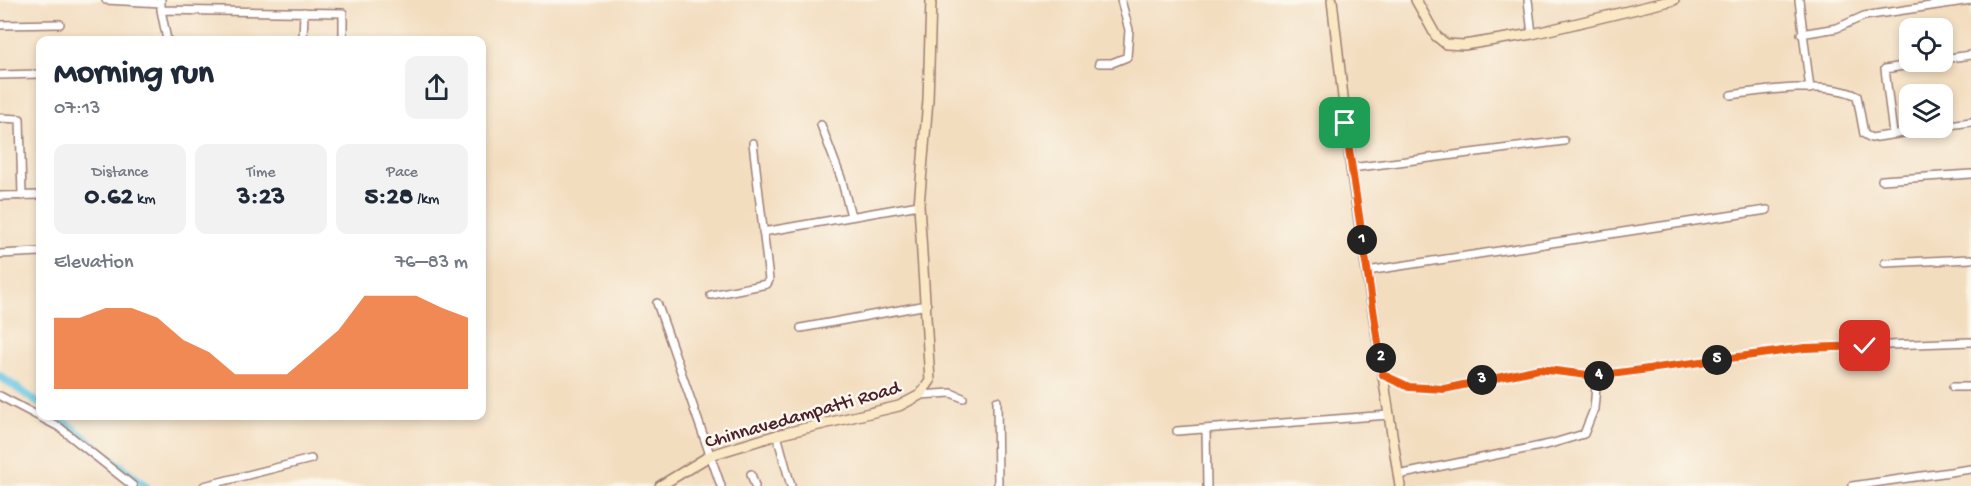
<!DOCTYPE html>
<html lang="en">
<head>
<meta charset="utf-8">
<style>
	:root { --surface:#fff; --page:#f2f2f3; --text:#1f2937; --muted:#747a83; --accent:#ea580c }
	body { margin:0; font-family:"Gochi Hand",sans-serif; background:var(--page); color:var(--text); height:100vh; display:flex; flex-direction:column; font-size:22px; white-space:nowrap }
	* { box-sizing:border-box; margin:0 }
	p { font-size:20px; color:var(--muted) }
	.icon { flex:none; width:33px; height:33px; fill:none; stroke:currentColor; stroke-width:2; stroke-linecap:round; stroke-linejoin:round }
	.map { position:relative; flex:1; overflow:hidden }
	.panel { position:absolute; left:36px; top:36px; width:450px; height:384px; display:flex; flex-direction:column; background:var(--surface); border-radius:12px; box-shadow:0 3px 9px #0003 }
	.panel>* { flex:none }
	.buttons { position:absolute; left:1899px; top:18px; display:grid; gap:12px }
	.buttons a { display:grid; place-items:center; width:54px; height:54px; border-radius:12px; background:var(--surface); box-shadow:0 3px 9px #0003; font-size:30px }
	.pin { position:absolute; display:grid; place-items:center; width:51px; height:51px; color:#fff; margin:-26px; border-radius:12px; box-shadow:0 3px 9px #0006 }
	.km { position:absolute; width:30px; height:30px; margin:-15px; border-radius:50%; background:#222; color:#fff; font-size:16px; line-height:30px; text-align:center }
	.round { display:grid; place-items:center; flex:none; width:63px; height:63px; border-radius:12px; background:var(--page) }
	.overview { display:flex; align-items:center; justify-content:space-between; height:102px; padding:0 18px }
	h1 { font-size:33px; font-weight:700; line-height:45px }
	.stats { display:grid; grid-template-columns:repeat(3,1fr); gap:9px; height:102px; padding:6px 18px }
	.stats div { display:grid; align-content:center; border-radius:12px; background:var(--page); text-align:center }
	.stats b { font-size:26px; font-weight:700 }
	.stats small { font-size:16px; font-weight:400 }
	.stats p { font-size:16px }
	.chart { height:168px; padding:12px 18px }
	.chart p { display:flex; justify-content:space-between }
	.chart svg { width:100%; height:108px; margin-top:6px; fill:var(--accent); opacity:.7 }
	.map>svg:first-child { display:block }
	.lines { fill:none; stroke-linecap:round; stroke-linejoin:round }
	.canal { stroke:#63c4e2; stroke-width:8 }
	.street-casing { stroke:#9e7e75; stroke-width:10 }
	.secondary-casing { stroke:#9e7e75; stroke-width:12 }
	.street { stroke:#fff; stroke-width:7 }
	.secondary { stroke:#fae7c3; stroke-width:9 }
	.route-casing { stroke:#fff; stroke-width:12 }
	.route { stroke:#ea580c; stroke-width:8 }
	.labels { text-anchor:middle; stroke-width:5; stroke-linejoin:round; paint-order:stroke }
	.street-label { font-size:20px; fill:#4a1f2b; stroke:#fbf7ec }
</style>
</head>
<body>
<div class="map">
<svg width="1971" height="486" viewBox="0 0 1971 486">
	<rect width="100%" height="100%" fill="#fbf7ec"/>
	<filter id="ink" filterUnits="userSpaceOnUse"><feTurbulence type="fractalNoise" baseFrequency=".0167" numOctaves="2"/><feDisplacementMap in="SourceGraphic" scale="12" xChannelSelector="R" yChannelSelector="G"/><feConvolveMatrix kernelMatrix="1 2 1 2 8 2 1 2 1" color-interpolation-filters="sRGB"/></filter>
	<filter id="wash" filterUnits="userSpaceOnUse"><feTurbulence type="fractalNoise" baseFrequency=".008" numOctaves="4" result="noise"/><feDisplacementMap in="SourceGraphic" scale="24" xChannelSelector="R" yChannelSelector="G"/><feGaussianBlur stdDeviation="1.35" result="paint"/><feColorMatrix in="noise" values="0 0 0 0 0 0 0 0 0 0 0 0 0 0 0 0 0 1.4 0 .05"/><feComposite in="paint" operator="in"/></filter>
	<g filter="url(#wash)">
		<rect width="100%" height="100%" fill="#f3ddbf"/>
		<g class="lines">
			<path class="canal" d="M0,376l40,28
				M57,416l89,70"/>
		</g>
	</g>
	<g filter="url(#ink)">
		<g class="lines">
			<g class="street-casing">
				<path id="street" d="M106,0l55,3
					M161,0v10l182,3v27
					M1528,0l4,34
					M1799,0l11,89
					M161,10l6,30
					M0,25l60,-1
					M1801,34l36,-6 27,-12 107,-16
					M303,40l1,-28
					M1942,59l29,-4
					M1099,63h13l15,-6 2,-27 -8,-30
					M0,75l40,-1
					M1731,95c33,-5 97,-14 126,1l7,38 7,4 65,-10
					M0,118l20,1 2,77
					M821,125l20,53 10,38
					M1942,126l29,-4
					M1893,134l-8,-65 43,-7
					M1351,168l213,-27
					M1882,180l89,-6
					M0,196l40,-1
					M763,232l156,-27
					M0,254l40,-2
					M1885,263l86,-4
					M1367,271l400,-61
					M711,295l51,-10 5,-1 2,-4 -16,-137
					M657,303l64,183
					M801,328l126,-23
					M1383,375l26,12 35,2 95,-20 58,7
					M1953,387h18
					M920,395l31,-2 12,5
					M0,396l59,31 74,59
					M997,401l1,85
					M1206,429l1,57
					M1177,431l212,-16
					M777,435l14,51
					M751,474l4,12
					M1398,475l152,-31 34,-10 10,-25 3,-33 208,-28 166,-6
					M204,486l107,-27
					M1852,486l119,-17"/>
			</g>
			<g class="secondary-casing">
				<path id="secondary" d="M1332,0l19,168 49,318
					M1416,0l20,36 10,8 18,1 68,-11 142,-34
					M660,486l51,-31 66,-20 122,-29 21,-11 10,-14 -11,-176 9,-105 3,-100"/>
			</g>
			<use href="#street" class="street"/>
			<use href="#secondary" class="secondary"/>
		</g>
	</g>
	<g class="lines" filter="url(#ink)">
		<g class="route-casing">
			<path id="route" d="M1345,123l38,252 26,12 35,2 95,-20 57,7 209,-28 60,-2"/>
		</g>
		<use href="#route" class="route"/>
	</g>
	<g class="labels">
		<g class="street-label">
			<text transform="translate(802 413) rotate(-16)" y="7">Chinnavedampatti Road</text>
		</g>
	</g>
</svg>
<div class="buttons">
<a><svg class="icon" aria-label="locate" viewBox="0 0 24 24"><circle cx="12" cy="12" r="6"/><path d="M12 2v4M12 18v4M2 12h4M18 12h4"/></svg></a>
<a><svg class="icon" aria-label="layers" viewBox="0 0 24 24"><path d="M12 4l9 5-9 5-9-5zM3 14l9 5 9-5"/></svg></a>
</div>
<div class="pin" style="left:1345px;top:123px;background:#1e9e55"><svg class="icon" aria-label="arrive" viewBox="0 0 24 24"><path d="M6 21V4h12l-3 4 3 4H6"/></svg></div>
<div class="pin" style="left:1865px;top:346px;background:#d93025"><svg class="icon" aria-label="check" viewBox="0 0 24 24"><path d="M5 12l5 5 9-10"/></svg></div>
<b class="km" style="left:1362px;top:240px">1</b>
<b class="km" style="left:1381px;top:358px">2</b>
<b class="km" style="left:1482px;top:380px">3</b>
<b class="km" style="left:1599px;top:376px">4</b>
<b class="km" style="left:1717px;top:360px">5</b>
<section class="panel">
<div class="overview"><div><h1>Morning run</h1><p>07:13</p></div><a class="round"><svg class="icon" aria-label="share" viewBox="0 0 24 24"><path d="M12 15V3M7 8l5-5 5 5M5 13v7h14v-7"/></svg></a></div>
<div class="stats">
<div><p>Distance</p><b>0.62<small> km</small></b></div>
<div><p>Time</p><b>3:23</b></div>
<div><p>Pace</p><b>5:28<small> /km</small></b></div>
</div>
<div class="chart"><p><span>Elevation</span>76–83 m</p>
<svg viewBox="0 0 160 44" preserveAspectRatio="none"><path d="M0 44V15L10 15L20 11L30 11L40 15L50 24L60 29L70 38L80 38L90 38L100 29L110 20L120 6L130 6L140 6L150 11L160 15V44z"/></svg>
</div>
</section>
</div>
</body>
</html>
